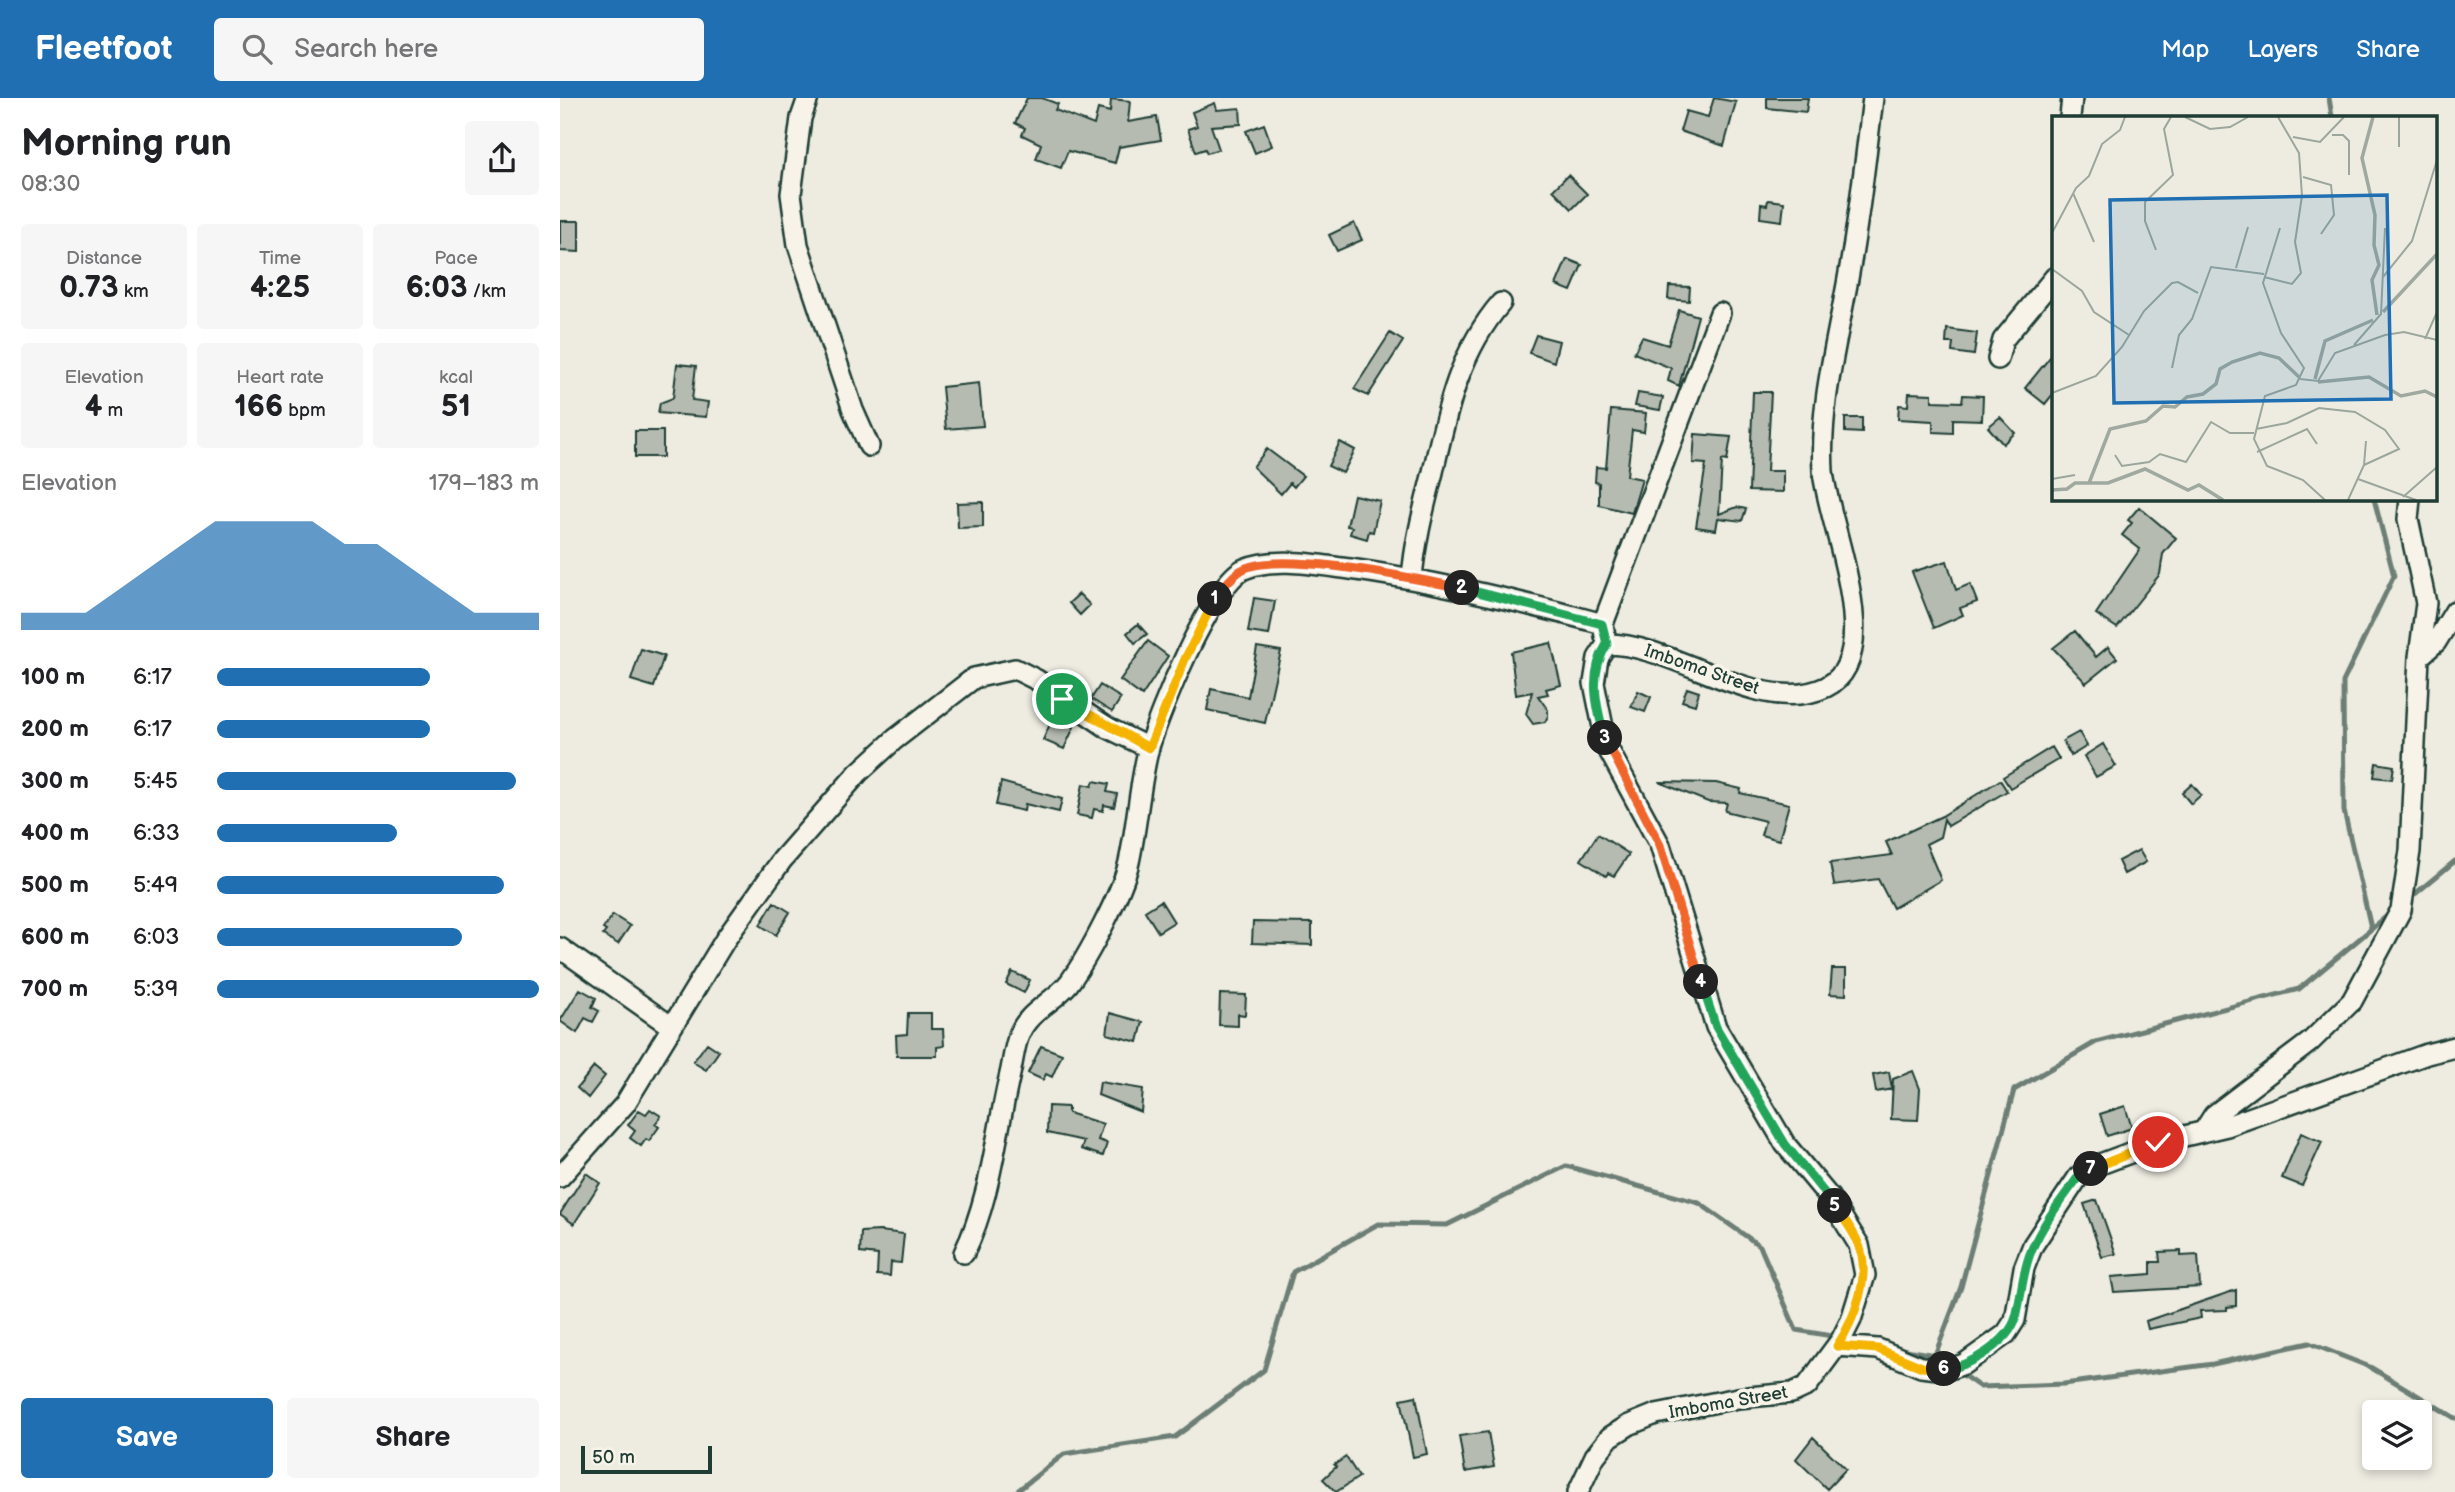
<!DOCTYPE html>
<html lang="en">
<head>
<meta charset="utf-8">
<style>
	:root { --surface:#fff; --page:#f6f6f6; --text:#202124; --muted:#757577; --accent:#1f6fb2 }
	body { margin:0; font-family:"Balsamiq Sans",sans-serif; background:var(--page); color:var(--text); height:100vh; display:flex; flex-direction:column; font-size:26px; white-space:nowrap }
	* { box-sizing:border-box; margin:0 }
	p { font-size:23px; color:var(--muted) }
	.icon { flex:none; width:38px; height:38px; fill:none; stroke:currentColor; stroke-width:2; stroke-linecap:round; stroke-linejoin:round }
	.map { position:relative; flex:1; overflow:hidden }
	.details { display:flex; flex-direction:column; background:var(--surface); width:560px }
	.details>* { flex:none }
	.controls { position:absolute; left:1802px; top:1302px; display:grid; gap:14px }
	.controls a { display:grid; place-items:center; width:70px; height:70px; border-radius:7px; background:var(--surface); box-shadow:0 4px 10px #0003; font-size:35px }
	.scale { position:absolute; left:21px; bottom:18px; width:131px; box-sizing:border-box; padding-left:7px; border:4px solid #1f3d34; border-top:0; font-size:19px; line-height:24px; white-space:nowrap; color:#1f3d34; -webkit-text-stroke:5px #f7f3e8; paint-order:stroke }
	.pin { position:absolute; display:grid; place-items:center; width:60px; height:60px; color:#fff; margin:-30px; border:4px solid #fff; border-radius:50%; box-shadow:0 2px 7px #0007 }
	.km { position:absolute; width:35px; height:35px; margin:-18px; border-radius:50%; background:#222; color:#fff; font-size:19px; line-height:35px; text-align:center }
	.round { display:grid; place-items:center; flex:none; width:74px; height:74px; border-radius:7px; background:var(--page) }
	.head { display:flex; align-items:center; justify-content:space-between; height:119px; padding:0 21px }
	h1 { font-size:38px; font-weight:700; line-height:52px }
	.stats { display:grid; grid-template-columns:repeat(3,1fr); gap:10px; height:119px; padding:7px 21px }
	.stats div { display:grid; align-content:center; border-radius:7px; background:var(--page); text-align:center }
	.stats b { font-size:30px; font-weight:700 }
	.stats small { font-size:19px; font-weight:400 }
	.stats p { font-size:19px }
	.chart { height:196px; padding:14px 21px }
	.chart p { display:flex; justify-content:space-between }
	.chart svg { width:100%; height:126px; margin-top:7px; fill:var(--accent); opacity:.7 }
	.primary-button { display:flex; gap:14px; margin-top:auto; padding:14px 21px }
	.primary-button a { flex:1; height:80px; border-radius:7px; background:var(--accent); color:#fff; font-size:28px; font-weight:700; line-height:80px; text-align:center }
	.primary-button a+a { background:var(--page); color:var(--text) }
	ul { padding:0 21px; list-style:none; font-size:23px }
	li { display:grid; grid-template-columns:112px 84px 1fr; align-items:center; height:52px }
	li i { height:18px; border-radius:9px; background:var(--accent) }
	header { display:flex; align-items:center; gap:42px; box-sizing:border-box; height:98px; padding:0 35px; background:var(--accent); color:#fff }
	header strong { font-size:33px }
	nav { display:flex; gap:38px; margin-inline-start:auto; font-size:24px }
	.search { width:490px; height:63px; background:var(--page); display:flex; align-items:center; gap:18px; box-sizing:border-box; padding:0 24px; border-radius:7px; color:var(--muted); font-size:26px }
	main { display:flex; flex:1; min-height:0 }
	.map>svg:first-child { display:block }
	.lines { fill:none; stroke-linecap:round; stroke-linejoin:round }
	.stream { stroke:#6c7e74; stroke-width:5 }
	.building { fill:#b5bbb0; stroke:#1f3d34; stroke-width:2 }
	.street-casing { stroke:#1f3d34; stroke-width:24 }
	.street { stroke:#f7f3e8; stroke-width:19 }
	.split-1-casing { stroke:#fff; stroke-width:14 }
	.split-2-casing { stroke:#fff; stroke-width:14 }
	.split-3-casing { stroke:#fff; stroke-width:14 }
	.split-4-casing { stroke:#fff; stroke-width:14 }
	.split-5-casing { stroke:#fff; stroke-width:14 }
	.split-6-casing { stroke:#fff; stroke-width:14 }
	.split-7-casing { stroke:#fff; stroke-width:14 }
	.split-8-casing { stroke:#fff; stroke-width:14 }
	.split-1 { stroke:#f5b400; stroke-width:9 }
	.split-2 { stroke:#f0652b; stroke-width:9 }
	.split-3 { stroke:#22a559; stroke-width:9 }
	.split-4 { stroke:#f0652b; stroke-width:9 }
	.split-5 { stroke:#22a559; stroke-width:9 }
	.split-6 { stroke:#f5b400; stroke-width:9 }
	.split-7 { stroke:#22a559; stroke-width:9 }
	.split-8 { stroke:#f5b400; stroke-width:9 }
	.labels { text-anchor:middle; stroke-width:7; stroke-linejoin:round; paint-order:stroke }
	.street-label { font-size:18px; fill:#1f3d34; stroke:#f7f3e8 }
	.inset-river { fill:none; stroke:#9fa99f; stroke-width:3.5 }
	.inset-road { fill:none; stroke:#9ba69c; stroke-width:2 }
	.view { fill:#1f6fb2; fill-opacity:0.15; stroke:#1f6fb2; stroke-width:3.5 }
	.inset-edge { fill:none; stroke:#1f3d34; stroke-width:3.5 }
</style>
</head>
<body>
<header>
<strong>Fleetfoot</strong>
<div class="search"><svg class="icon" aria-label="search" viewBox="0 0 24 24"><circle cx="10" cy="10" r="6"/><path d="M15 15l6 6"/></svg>Search here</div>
<nav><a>Map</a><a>Layers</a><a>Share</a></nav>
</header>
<main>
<section class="details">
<div class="head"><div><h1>Morning run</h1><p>08:30</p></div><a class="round"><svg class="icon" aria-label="share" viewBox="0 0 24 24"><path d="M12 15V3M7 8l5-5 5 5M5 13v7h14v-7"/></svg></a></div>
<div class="stats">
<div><p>Distance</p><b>0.73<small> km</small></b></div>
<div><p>Time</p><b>4:25</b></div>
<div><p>Pace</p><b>6:03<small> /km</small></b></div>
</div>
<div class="stats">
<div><p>Elevation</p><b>4<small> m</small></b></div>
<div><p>Heart rate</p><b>166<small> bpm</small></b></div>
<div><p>kcal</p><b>51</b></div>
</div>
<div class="chart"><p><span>Elevation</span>179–183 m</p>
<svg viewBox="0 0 160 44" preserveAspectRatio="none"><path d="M0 44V38L10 38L20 38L30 30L40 22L50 14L60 6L70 6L80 6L90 6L100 14L110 14L120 22L130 30L140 38L150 38L160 38V44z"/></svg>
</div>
<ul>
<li><b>100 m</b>6:17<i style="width:66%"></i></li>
<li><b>200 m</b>6:17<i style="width:66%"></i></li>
<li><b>300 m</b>5:45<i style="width:93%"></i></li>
<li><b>400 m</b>6:33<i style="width:56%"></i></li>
<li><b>500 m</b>5:49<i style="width:89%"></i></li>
<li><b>600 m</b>6:03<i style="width:76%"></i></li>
<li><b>700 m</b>5:39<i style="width:100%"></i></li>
</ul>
<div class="primary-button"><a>Save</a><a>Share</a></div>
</section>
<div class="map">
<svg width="1895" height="1394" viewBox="0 0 1895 1394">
	<rect width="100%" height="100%" fill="#eeece1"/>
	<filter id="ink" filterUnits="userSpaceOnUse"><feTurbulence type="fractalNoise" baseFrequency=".0143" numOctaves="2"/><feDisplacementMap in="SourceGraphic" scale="14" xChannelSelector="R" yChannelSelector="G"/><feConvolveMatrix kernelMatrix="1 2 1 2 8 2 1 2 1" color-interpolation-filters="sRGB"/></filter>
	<g filter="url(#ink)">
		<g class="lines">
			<path class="stream" d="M1769,0l3,19
				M1849,801l46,-38
				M1811,830l-27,-117 -1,-129 51,-106 -20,-77
				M1340,1251l35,6 11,8
				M1375,1257l26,-68 53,-197 82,-48 203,-53 94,-78
				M1397,1273l23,16 84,-3 149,-20 96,-21 61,24 85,51
				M456,1394l48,-38 111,-17 89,-67 29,-98 85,-48 69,1 119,-59 133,37 61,43 36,84 42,7"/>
		</g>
		<path class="building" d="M467,0h15l16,6 -3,6 39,15 4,-16 12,3 1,-13 19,2 -2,21 29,-5 4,23 -42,7 -4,16 -47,-12 -7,17 -25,-9 5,-15 -19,-9 3,-7 -10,-5z
			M1154,0l22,4 -12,44 -44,-15 6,-20 22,6z
			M1207,0h41l-2,14 -39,-4z
			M655,5l2,7 23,-2 1,16 -30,2 8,23 -12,4 -2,-4 -9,3 -8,-23 9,-3 -5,-14z
			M704,26l8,22 -17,7 -9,-22z
			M1008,77l19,19 -15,15 -19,-19z
			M1208,102l16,2 -2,19 -22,-3 1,-14 6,1z
			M0,123h19v31l-19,-1z
			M794,125l8,17 -25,11 -8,-16z
			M1007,161l15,6 -11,26 -15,-6z
			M1109,188l21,1 -1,14 -21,-2z
			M1119,212l19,6 -19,70 -11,-5 3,-13 -37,-15 8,-16 26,8z
			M1387,231l30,4 -3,22 -22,-3 1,-9h-7z
			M830,235l13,8 -35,55 -14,-7z
			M976,237l23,6 -5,21 -25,-9z
			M1494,254v41l-9,11 -20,-16z
			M117,266l19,2 -4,34 16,2 -2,15 -48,-4 2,-10 13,-5z
			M419,285l4,43 -37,3 -4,-42z
			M1193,294h18l-4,79h16v21l-34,-1z
			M1078,295l25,4 -3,13 -25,-4z
			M1349,295l23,1v7l30,1 1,-7 20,1 -1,24 -29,-1v14l-20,-1v-11l-35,-2 1,-14 9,1z
			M1051,312l35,3 -2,19 -12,-2 -5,46 15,3 -10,34 -33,-8v-22l-4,-1 1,-15 10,1z
			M1440,319l15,16 -12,11 -15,-17z
			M1285,320h17v15l-17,-1z
			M75,333h28v26h-28z
			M1135,336l36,3 -4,24 -5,-1 -3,54 18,-7 9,2 -4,12 -24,-3 -2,12 -20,-3 10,-63 -13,-1z
			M780,344l15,8 -12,23 -15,-7z
			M707,351l36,27 -9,11 -4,-4 -9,11 -28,-27z
			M794,397l26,6 -7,31 -4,-1 -2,8 -17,-5 2,-7 -5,-1z
			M423,404v25l-25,1 -1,-25z
			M1579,409l37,31 -13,16 -3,20 -43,54 -21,-14 44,-65 -18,-14 10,-12 -4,-3z
			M1387,463l9,29 14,-6 7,18 -17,6 3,7 -29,13 -22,-56z
			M519,496l11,11 -10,10 -11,-12z
			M694,500l21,3 -6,34 -21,-3z
			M578,526l9,10 -12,9 -8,-10z
			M1515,533l21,26 12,-10 9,11 -31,25 -33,-35z
			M588,543l20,15 -26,40 -22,-16z
			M991,545l10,42 -15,4 2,5 -10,2 10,14v6l-3,6 -12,2 -7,-10 6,-22 -16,3 -5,-43z
			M697,549l24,4 -16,72 -58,-13 4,-21 37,8z
			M81,551l23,7 -10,31 -23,-7z
			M540,587l21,13 -9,14 -21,-13z
			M1127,590l12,4 -4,13 -13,-4z
			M1078,593l13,6 -6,15 -14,-5z
			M493,619l21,10 -10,22 -21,-9z
			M1519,634l8,14 -16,10 -8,-15z
			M1543,646l13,22 -20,11 -12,-21z
			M1492,649l7,12 -49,29 -7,-11z
			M1816,665l18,3 -2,13 -18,-2z
			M1440,682l7,11 -59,35 -4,-7 -4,18 -14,7 15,36 -48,28 -15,-29 -44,6 -4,-22 62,-8 -6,-13 56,-26z
			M534,683l15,3 -2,8 10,2 -3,13 -10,-2 -1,6 -9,-2 -2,9 -15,-3 6,-31 9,2z
			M441,684l61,17 -3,13 -34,-8 -1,7 -28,-6z
			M1099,684l57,1 25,6 -1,4 49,11 -10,36 -18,-5 4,-14 -40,-10 2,-8 -19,-1z
			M1632,686l9,11 -10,9 -9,-11z
			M1038,736l31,20 -15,22 -6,-3 -2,3 -25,-16z
			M1579,752l7,12 -22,12 -6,-13z
			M601,803l13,21 -16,10 -13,-21z
			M214,804l16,10 -14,23 -16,-10z
			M53,817l17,11 -12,18 -15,-9 3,-4 -3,-2z
			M693,824l59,1v22l-60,-2z
			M1272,871h14v26l-16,-1z
			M452,874l18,8 -6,13 -18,-9z
			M20,891l16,9 -4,9 7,4 -6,11 -8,-4 -8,15 -17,-12z
			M660,896l26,1 -1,20 -7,-1v12l-19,-1z
			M348,915h23v16h12l1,17 -7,1v9h-40l-1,-21 11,-1z
			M550,915l33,9 -5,20 -31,-8z
			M147,945l12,8 -13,19 -13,-8z
			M481,948l21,8 -10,23 -6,-3 -3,6 -15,-7z
			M34,969l11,9 -17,22 -11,-10z
			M1353,973l7,18 -2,31 -27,-1 2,-40z
			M1329,974l3,17 -16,3 -3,-17z
			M540,984l43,7 -2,23 -43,-17z
			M488,1008l20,1v6l35,11 -5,16 9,3 -4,13 -22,-7 3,-8 -37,-8z
			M1565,1008l7,22 -25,8 -7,-22z
			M90,1011l11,7 -6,8 4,3 -10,14 -3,-2 -5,7 -11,-8 5,-7 -7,-6 11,-15 7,4z
			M1741,1035l21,9 -20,44 -20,-8z
			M26,1075l14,10 -26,41 -14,-10z
			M1537,1102l19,54 -14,3 -18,-53z
			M320,1133l24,3 -3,29 -10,-1 -1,14 -13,-1 1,-20 -18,-2 1,-21z
			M1621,1153v5l17,-1 2,32 -86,5 -3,-15 40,-3v-12h9l-1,-10z
			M1676,1192v16l-9,1v3l-27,1 1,7 -53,11 -2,-8z
			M856,1298l11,58 -14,3 -12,-58z
			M928,1334l6,35 -29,5 -6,-36z
			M1253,1339l33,32 -19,20 -31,-30z
			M786,1359l13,20 -23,15 -13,-13 13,-12 -2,-2z"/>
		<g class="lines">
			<g class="street-casing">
				<path id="street" d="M248,0l-7,20 -10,76 7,51 55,165 16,36
					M1510,19l2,-19
					M1438,261l5,-19 51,-62
					M852,480c3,-37 12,-70 21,-106 14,-62 26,-120 68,-169
					M1045,538l-2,-12 117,-311
					M1047,546c69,0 154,74 219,43 62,-30 1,-166 -3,-216 -4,-69 16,-136 27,-204 10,-56 16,-113 23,-169
					M1859,559l17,-15 19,-31
					M0,850l112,79
					M1645,1031l9,-14 96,-73 42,-41 49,-91 9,-59 9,-194 7,-54 -18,-84 2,-20
					M0,1079l65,-73 100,-164 57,-80 76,-87 36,-33 80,-62 41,-9 22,11 71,48 41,20
					M404,1155c27,-55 32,-120 46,-179 3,-12 4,-27 9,-39 9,-24 35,-33 50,-52 19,-26 53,-90 60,-121 8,-36 10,-74 19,-111 9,-35 64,-168 96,-182 31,-13 73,-4 106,0 86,12 169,32 253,55
					M1277,1248l41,3 43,18 26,3 17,-6 42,-30 9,-14 9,-52 9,-23 46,-69 24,-13 56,-21 68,-16 200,-72 28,-7
					M1018,1394l17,-36 15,-19 19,-12 27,-11 82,-16 54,-5 15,-7 34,-46 10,-20 14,-45 -6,-30 -29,-47 -45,-54 -69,-117 -56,-182 -53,-98 -13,-64 4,-25 9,-14"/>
			</g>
			<use href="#street" class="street"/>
		</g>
	</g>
	<g class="lines" filter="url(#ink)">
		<g class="split-1-casing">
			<path id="split-1" d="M502,601l87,49 36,-89 30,-60"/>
		</g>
		<g class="split-2-casing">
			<path id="split-2" d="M655,501c6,-9 16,-22 25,-28 33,-23 181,9 222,17"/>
		</g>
		<g class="split-3-casing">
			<path id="split-3" d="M902,490l140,36 5,20c-19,30 -11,61 -2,94"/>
		</g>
		<g class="split-4-casing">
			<path id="split-4" d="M1045,640l55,107 41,137"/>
		</g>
		<g class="split-5-casing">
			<path id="split-5" d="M1141,884l15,45 69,117 50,62"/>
		</g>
		<g class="split-6-casing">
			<path id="split-6" d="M1275,1108c8,12 19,25 24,39 12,31 -4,74 -22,101l41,3 44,18 22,2"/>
		</g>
		<g class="split-7-casing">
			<path id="split-7" d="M1384,1271c25,-2 65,-27 72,-52 6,-23 6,-46 16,-68 11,-26 31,-51 47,-73l12,-7"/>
		</g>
		<g class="split-8-casing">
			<path id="split-8" d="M1531,1071l67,-27"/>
		</g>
		<use href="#split-1" class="split-1"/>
		<use href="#split-2" class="split-2"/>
		<use href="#split-3" class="split-3"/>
		<use href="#split-4" class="split-4"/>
		<use href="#split-5" class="split-5"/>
		<use href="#split-6" class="split-6"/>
		<use href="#split-7" class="split-7"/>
		<use href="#split-8" class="split-8"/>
	</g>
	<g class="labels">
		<g class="street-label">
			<text transform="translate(1142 571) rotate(19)" y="6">Imboma Street</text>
			<text transform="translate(1168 1304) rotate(-10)" y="6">Imboma Street</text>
		</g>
	</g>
	<g transform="translate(1492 18)">
		<rect width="385" height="385" fill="#eeece1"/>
		<path class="inset-river" d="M321,1l-11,41 13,57 -1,30 5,20 -7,15 5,35M331,196l54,-58M263,263l10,-38 48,-21M266,266l51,-5 32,19 24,-5 12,6M37,367l21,-54 36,-8 17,-15 12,1 12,-10 16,-3 13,-10 4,-15 12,-7 28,-9 19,5 20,19M0,374l15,-1 8,-6h33l37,-14 43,21 11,-5 24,15"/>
		<path class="inset-road" d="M133,1l25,12 20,-2 18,-10M347,1v30M280,19h11l6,6v34M241,21l27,5 24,-25M251,61l28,8 3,30 -13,19M21,77l21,49M228,112l-17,55 18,50 23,35 -8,17 -31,11 -11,43 13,27 36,14 22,20M0,117l24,-45 13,-12 13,-32 18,-14 5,-13M104,134l-11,-29v-19l28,-27 -9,-46 7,-12M184,152l12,-41M0,153l30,22 12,21 35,23M212,161l28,7 9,-11 -6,-31 7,-46 -3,-43 -21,-36M331,161l29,-36 25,-81M373,223l12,-27M302,229l27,-31 4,-86M120,252l7,-33 13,-16 19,-52 53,7M248,263l18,2 17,-28 50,-18 19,-3 33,8M0,277l44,-17 26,-29 22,-36 28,-28 6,-1 20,11M204,313l31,-6 32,-15 36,4 30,18 14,19 -35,16M205,336l50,-23 10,15M63,339l7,11 27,-4 11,-8 26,8 25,-40 19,11h24M0,363l23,-4M306,363l58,21M351,381l34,-30M296,384l16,-35 2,-24"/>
		<path class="view" d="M335,79l4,204 -277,4 -4,-203z"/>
		<rect width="385" height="385" class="inset-edge"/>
	</g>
</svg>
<div class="controls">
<a><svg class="icon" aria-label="layers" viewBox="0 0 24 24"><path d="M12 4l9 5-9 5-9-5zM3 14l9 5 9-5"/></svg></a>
</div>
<div class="scale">50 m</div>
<div class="pin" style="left:502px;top:601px;background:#1e9e55"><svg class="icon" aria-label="arrive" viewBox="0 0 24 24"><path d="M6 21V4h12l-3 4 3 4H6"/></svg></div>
<div class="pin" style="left:1598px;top:1044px;background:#d93025"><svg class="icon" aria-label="check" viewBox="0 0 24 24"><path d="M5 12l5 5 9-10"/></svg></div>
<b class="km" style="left:655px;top:501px">1</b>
<b class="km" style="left:902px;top:490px">2</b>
<b class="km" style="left:1045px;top:640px">3</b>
<b class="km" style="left:1141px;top:884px">4</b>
<b class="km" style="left:1275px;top:1108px">5</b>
<b class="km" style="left:1384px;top:1271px">6</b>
<b class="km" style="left:1531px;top:1071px">7</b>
</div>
</main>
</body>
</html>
